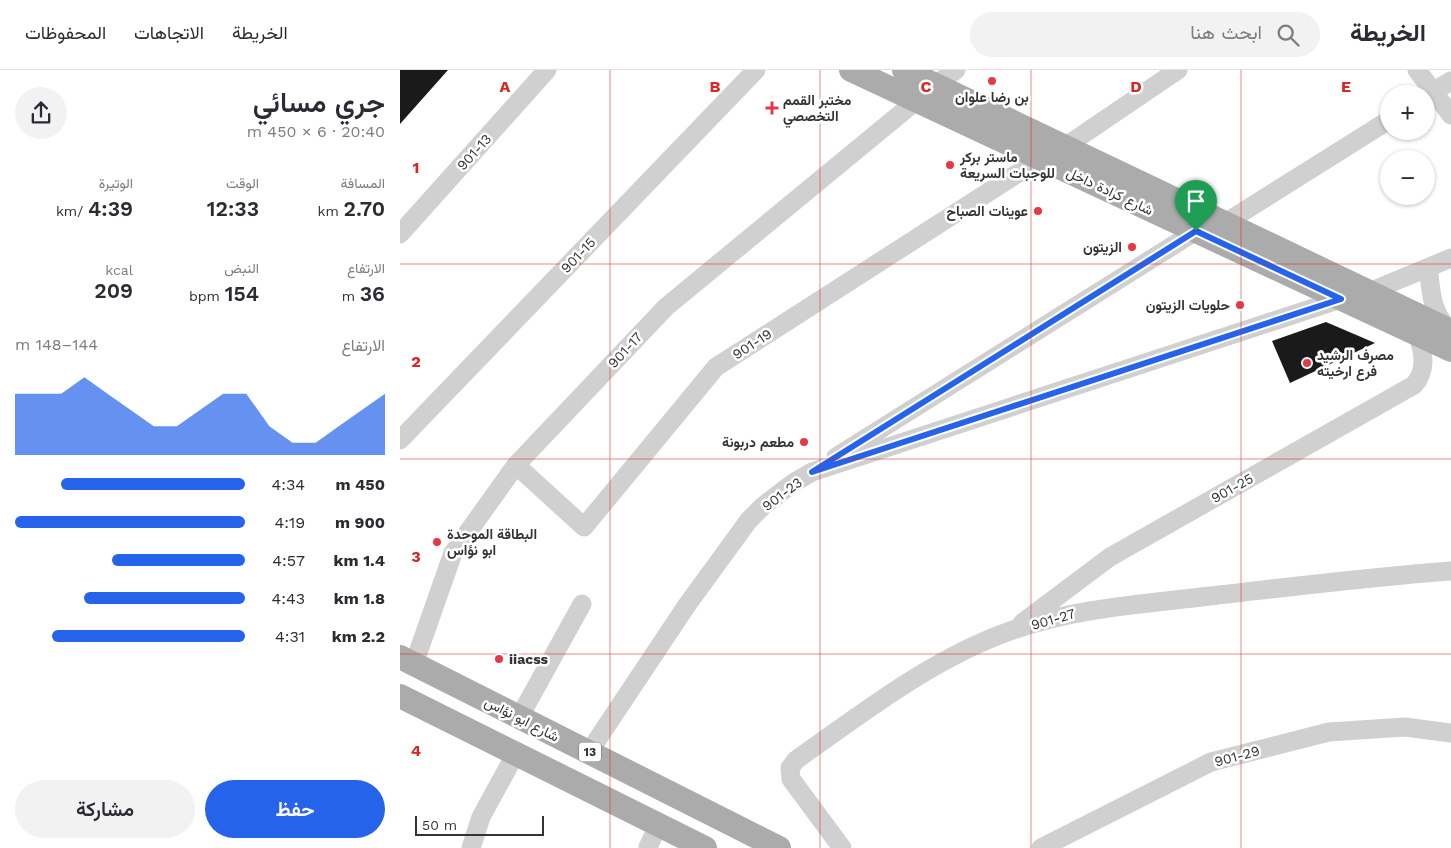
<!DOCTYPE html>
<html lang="ar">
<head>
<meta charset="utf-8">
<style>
	:root { --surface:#fff; --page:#f2f2f3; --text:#2b2b33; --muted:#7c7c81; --line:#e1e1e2; --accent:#2563eb }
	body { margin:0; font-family:"Work Sans",Vazirmatn,sans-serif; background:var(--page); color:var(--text); direction:rtl; height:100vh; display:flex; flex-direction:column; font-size:19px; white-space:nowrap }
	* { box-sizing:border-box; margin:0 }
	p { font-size:16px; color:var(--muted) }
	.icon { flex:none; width:28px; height:28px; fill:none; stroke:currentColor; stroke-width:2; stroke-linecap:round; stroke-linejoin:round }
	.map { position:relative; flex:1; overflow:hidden; direction:ltr }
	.panel { display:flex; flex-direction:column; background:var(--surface); width:400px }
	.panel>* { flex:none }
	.controls { position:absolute; left:980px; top:15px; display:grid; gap:10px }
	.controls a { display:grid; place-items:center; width:55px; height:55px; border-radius:50%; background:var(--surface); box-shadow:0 1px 4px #0004; font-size:25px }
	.scale { position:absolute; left:15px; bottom:12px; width:129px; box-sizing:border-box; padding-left:5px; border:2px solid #333; border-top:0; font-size:14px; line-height:18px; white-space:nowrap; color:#333; -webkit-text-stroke:4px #fff; paint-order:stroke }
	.pin { position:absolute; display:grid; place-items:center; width:42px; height:42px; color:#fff; margin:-51px -21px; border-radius:50% 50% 50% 0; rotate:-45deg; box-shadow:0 0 5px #0007 }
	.pin .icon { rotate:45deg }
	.round { display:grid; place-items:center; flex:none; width:52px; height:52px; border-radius:26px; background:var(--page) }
	.headline { display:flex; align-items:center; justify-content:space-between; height:85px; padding:0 15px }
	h1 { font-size:28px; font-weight:600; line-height:38px }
	.figures { display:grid; grid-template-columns:repeat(3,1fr); gap:8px; height:85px; padding:5px 15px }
	.figures div { display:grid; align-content:center }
	.figures b { font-size:21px; font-weight:600 }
	.figures small { font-size:14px; font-weight:400 }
	.figures p { font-size:14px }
	.chart { height:140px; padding:10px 15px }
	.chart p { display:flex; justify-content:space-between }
	.chart svg { width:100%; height:90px; margin-top:5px; fill:var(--accent); opacity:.7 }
	.button { display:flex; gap:10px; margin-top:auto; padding:10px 15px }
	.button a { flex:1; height:58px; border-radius:30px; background:var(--accent); color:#fff; font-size:20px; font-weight:600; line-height:58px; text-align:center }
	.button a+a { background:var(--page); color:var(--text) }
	ul { padding:0 15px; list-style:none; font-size:16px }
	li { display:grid; grid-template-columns:80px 60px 1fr; align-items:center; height:38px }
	li i { height:12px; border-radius:6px; background:var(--accent) }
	header { display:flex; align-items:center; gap:30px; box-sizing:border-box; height:70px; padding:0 25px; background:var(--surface); border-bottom:1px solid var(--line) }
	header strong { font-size:24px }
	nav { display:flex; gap:28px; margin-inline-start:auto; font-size:18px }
	.search { width:350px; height:45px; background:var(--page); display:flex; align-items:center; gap:12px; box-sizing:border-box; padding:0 18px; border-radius:28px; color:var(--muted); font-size:19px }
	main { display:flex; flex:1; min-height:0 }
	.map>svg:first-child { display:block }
	.building { fill:#1a1a1a }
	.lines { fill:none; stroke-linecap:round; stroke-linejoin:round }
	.minor { stroke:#d0d0d0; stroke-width:19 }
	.major { stroke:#ababab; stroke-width:24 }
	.route-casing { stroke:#fff; stroke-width:10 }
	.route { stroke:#2563eb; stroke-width:6 }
	.grid { fill:none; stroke:#d62828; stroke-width:1; stroke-opacity:0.55 }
	.poi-dot { fill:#e63946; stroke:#fff; stroke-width:2 }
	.labels { text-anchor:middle; stroke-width:5; stroke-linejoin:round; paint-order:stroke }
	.shield { fill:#fff; stroke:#707070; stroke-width:1 }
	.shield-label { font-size:12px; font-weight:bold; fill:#333 }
	.poi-label { font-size:14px; font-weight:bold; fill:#333; stroke:#fff; text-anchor:start }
	.street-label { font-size:14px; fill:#333; stroke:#fff }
	.grid-label { font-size:16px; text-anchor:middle; font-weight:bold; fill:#d62828; stroke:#fff; stroke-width:5; stroke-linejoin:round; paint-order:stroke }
</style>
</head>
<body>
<header>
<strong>الخريطة</strong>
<div class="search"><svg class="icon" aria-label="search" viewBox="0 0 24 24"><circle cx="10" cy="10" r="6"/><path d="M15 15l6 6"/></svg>ابحث هنا</div>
<nav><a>الخريطة</a><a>الاتجاهات</a><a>المحفوظات</a></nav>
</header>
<main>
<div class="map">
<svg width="1051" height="778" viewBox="0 0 1051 778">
	<rect width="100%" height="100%" fill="#fff"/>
	<path class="building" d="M0,0h48l-48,54z
		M926,252l49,21 -85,40 -18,-42z"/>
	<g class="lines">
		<path class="minor" d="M1017,0l34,45
			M535,15l21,-15
			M1026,26l25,-15
			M666,76l112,-76
			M825,153l164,-103
			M0,164l147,-164
			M1028,198c4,25 2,42 21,62
			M969,222l82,-34
			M0,370l356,-370
			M436,387l360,-226
			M116,395l68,62 132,-160 324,-208
			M622,553l88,-66 304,-172c13,-15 10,-33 3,-51
			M14,594l39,-111 63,-88 150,-158 250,-206
			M119,648l63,-114
			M189,682l98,-147 62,-85 14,-14 30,-23 19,-11 529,-173
			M248,777l11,-23
			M71,778l10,-31 35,-64
			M442,778l-51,-69 -1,-11 6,-8c67,-47 138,-103 217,-130 64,-22 130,-26 197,-34 80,-9 160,-19 241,-25
			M641,778l170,-86 118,-30 76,-5 46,6"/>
		<path class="major" d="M451,0l600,280
			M504,0l547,261
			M0,587l379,191
			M0,626l305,152"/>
	</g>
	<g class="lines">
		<g class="route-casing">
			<path id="route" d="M796,161l145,68 -529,173z"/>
		</g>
		<use href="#route" class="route"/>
	</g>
	<path class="grid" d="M210,0v778M420,0v778M631,0v778M841,0v778M0,194h1051M0,389h1051M0,584h1051"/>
	<g class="poi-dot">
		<circle cx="592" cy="11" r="5"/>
		<path d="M369.5 30.5h5v5h5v5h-5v5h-5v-5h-5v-5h5z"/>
		<circle cx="550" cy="95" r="5"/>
		<circle cx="638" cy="141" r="5"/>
		<circle cx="732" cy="177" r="5"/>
		<circle cx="840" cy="235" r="5"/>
		<circle cx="907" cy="293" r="5"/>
		<circle cx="404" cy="372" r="5"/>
		<circle cx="37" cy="472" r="5"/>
		<circle cx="99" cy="589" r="5"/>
	</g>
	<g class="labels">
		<rect class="shield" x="179" y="672.5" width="22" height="19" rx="4"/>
		<g class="shield-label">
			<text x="190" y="686">13</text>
		</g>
		<g class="poi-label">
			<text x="592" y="32" text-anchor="middle">بن رضا علوان</text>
			<text x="383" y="35">مختبر القمم<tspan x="383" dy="16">التخصصي</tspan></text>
			<text x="560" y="92">ماستر بركر<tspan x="560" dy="16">للوجبات السريعة</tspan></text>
			<text x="628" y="146" text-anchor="end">عوينات الصباح</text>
			<text x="722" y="182" text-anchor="end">الزيتون</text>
			<text x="830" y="240" text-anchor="end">حلويات الزيتون</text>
			<text x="917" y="290">مصرف الرشيد<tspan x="917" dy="16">فرع ارخيته</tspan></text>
			<text x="394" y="377" text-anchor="end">مطعم دربونة</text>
			<text x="47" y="469">البطاقة الموحدة<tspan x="47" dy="16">ابو نؤاس</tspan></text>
			<text x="109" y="594">iiacss</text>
		</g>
		<g class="street-label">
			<text transform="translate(74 82) rotate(-48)" y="5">901-13</text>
			<text transform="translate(710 121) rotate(25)" y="5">شارع كرادة داخل</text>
			<text transform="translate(178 185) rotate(-46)" y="5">901-15</text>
			<text transform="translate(352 274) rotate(-33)" y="5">901-19</text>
			<text transform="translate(225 280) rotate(-47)" y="5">901-17</text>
			<text transform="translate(832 418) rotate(-29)" y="5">901-25</text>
			<text transform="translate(382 424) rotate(-37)" y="5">901-23</text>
			<text transform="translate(653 549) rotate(-16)" y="5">901-27</text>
			<text transform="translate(122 649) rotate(27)" y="5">شارع ابو نؤاس</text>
			<text transform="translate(837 686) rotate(-15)" y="5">901-29</text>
		</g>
	</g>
	<g class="grid-label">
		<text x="105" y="22">A</text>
		<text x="315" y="22">B</text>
		<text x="526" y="22">C</text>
		<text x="736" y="22">D</text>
		<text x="946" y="22">E</text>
		<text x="16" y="103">1</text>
		<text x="16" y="297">2</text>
		<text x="16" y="492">3</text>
		<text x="16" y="686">4</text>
	</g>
</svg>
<div class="controls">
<a>+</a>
<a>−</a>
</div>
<div class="scale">50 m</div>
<div class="pin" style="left:796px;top:161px;background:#1e9e55"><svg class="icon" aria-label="arrive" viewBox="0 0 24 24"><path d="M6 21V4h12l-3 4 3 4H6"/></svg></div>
</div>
<section class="panel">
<div class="headline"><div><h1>جري مسائي</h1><p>20:40 · 6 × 450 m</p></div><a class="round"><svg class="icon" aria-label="share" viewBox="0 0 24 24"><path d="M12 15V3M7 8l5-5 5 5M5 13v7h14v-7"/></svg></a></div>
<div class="figures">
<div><p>المسافة</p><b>2.70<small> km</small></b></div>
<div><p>الوقت</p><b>12:33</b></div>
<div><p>الوتيرة</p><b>4:39<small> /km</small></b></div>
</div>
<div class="figures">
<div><p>الارتفاع</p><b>36<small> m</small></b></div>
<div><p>النبض</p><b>154<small> bpm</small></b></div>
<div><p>kcal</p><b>209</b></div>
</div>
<div class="chart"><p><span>الارتفاع</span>144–148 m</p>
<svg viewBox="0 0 160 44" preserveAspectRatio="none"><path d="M0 44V14L10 14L20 14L30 6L40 14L50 22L60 30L70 30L80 22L90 14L100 14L110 30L120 38L130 38L140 30L150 22L160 14V44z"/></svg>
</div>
<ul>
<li><b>450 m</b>4:34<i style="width:80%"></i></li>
<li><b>900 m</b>4:19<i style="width:100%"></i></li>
<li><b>1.4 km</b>4:57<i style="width:58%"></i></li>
<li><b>1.8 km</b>4:43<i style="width:70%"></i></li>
<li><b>2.2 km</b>4:31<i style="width:84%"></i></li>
</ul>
<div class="button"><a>حفظ</a><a>مشاركة</a></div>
</section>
</main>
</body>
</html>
